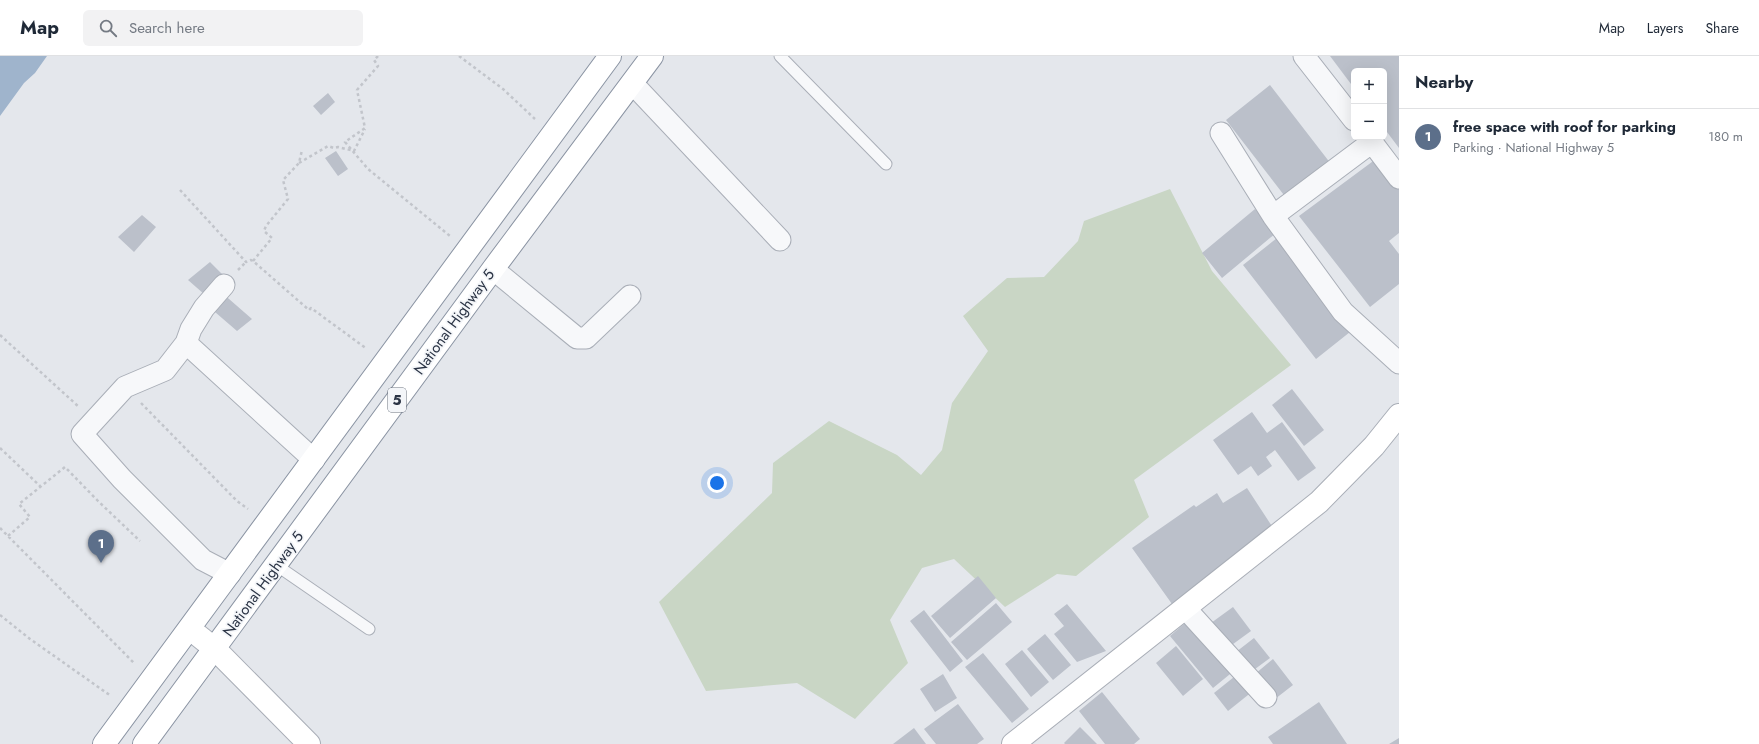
<!DOCTYPE html>
<meta charset="utf-8">
<style>
:root{--surface:#fff;--page:#f2f2f3;--text:#1f2937;--muted:#747a83;--line:#e0e1e3;--accent:#1a73e8}
body{margin:0;font-family:Jost,sans-serif;background:var(--page);color:var(--text)}
.controls{position:absolute;right:12px;top:12px;display:grid;overflow:hidden;border-radius:6px;box-shadow:0 4px 16px #0002}
.controls button{width:36px;height:36px;display:grid;place-items:center;padding:0;border:0;border-bottom:1px solid var(--line);background:var(--surface);color:var(--text);font:20px sans-serif}
.you{position:absolute;left:717px;top:427px;width:14px;height:14px;margin:-10px;border:3px solid #fff;border-radius:50%;background:#1a73e8;box-shadow:0 0 0 6px #1a73e833}
.badge{display:grid;place-items:center;width:26px;height:26px;border-radius:50%;background:var(--accent);color:#fff;font-size:13px;font-weight:700}
.pin{position:absolute;translate:-50% -33px;filter:drop-shadow(0 1px 2px #0008)}
.pin::after{content:'';position:absolute;top:21px;width:14px;height:12px;background:inherit;clip-path:polygon(0 0,100% 0,50% 100%)}
.list{margin:0;padding:0;list-style:none}
h2{display:flex;justify-content:space-between;align-items:center;height:52px;margin:0;padding:0 16px;font-size:17px}
h2 small{font-size:13px;font-weight:400;color:var(--muted)}
.list li{display:grid;grid-template-columns:26px 1fr auto;gap:12px;align-items:center;box-sizing:border-box;height:56px;padding:0 16px;border-top:1px solid var(--line)}
.list b{display:block;font-size:15px;white-space:nowrap}
.list p{margin:0;font-size:13px;white-space:nowrap;color:var(--muted)}
.list em{font-size:13px;font-style:normal;color:var(--muted)}
.icon{flex:none;width:22px;height:22px;fill:none;stroke:currentColor;stroke-width:2;stroke-linecap:round;stroke-linejoin:round}
.map{position:relative;flex:none;width:1399px;height:688px;overflow:hidden}
header{display:flex;align-items:center;gap:24px;box-sizing:border-box;height:56px;padding:0 20px;background:var(--surface);border-bottom:1px solid var(--line)}
header strong{font-size:19px}
nav{display:flex;gap:22px;margin-inline-start:auto;font-size:14px}
.search{width:280px;height:36px;background:var(--page);display:flex;align-items:center;gap:10px;box-sizing:border-box;padding:0 14px;border-radius:6px;color:var(--muted);font-size:15px}
main{display:flex}
aside{flex:1;background:var(--surface)}
.map>svg:first-child{display:block}
.green{fill:#c9d6c5}
.water{fill:#9fb4cc}
.building{fill:#bbc0ca}
.lines{fill:none;stroke-linecap:round;stroke-linejoin:round}
.lane-casing{stroke:#a9aeb7;stroke-width:13}
.street-casing{stroke:#a9aeb7;stroke-width:23}
.secondary-casing{stroke:#a9aeb7;stroke-width:24}
.highway-casing{stroke:#8b94a3;stroke-width:24}
.path{stroke:#c2c5cb;stroke-width:2.5;stroke-dasharray:3 3;stroke-linecap:butt}
.lane{stroke:#f7f8fa;stroke-width:11}
.street{stroke:#f7f8fa;stroke-width:21}
.secondary{stroke:#fff;stroke-width:22}
.highway{stroke:#fff;stroke-width:22}
.labels{text-anchor:middle;stroke-width:3.5;stroke-linejoin:round;paint-order:stroke}
.shield{fill:#f4f6f9;stroke:#676e7b;stroke-width:1}
.shield-label{font-size:14px;font-weight:bold;fill:#2b3445}
.street-label{font-size:15px;fill:#2b3445;stroke:#f4f6f9}
</style>
<header>
<strong>Map</strong>
<div class="search"><svg class="icon" aria-label="search" viewBox="0 0 24 24"><circle cx="10" cy="10" r="6"/><path d="M15 15l6 6"/></svg>Search here</div>
<nav><a>Map</a><a>Layers</a><a>Share</a></nav>
</header>
<main>
<div class="map">
<svg width="1399" height="688" viewBox="0 0 1399 688">
<rect width="100%" height="100%" fill="#e4e7ec"/>
<path class="green" d="M1170,133L1212,215L1291,309L1134,424L1149,461L1076,520L1057,518L1005,551L954,503L922,512L890,564L908,607L855,663L797,627L706,635L659,546L772,437L773,407L829,365L897,399L921,419L942,394L952,347L988,295L963,260L1007,222L1044,221L1078,185L1084,165Z"/>
<path class="water" d="M0,0H47L35,17L24,27L0,60Z"/>
<path class="building" d="M1330,0H1399V92L1384,72V15H1354V32Z
M1270,29L1331,108L1287,143L1226,64Z
M328,37L335,46L321,59L313,50Z
M336,95L348,113L338,120L325,102Z
M1380,100L1399,126V177L1389,185L1399,198V228L1370,251L1299,160Z
M1255,153L1276,177L1222,222L1202,197Z
M142,159L156,171L134,196L118,181Z
M1277,182L1350,276L1316,303L1243,209Z
M210,206L225,221L204,238L188,224Z
M221,236L252,263L237,275L208,250Z
M1292,333L1324,374L1304,390L1272,349Z
M1252,356L1267,377L1282,366L1316,412L1298,425L1275,394L1266,401L1272,410L1258,420L1251,410L1238,419L1213,384Z
M1247,432L1277,478L1172,548L1132,492L1194,449L1196,451L1217,437L1223,447Z
M978,520L996,542L950,582L931,560Z
M996,547L1012,566L967,604L951,586Z
M1067,548L1106,595L1077,606L1054,578L1064,570L1054,558Z
M1233,551L1251,575L1229,591L1211,567Z
M924,554L963,605L950,616L910,565Z
M1191,562L1235,614L1213,632L1170,580Z
M1045,578L1071,609L1053,624L1027,593Z
M1254,582L1270,602L1251,616L1236,596Z
M1176,590L1203,623L1183,640L1156,607Z
M1022,594L1049,626L1031,641L1005,608Z
M983,597L1029,653L1012,667L965,611Z
M1273,603L1293,629L1275,643L1255,618Z
M1239,617L1253,635L1228,655L1214,637Z
M943,618L957,642L935,656L920,633Z
M1102,636L1140,683L1134,688H1105L1079,655Z
M1319,646L1347,688H1273L1268,681Z
M958,648L984,683L977,688H936L924,673Z
M1080,671L1097,688H1065L1064,687Z
M914,672L926,688H893Z
M1399,682V688H1389Z"/>
<g class="lines">
<g class="lane-casing">
<path id="lane" d="M780,0L886,108
M276,509L369,573"/>
</g>
<g class="street-casing">
<path id="street" d="M1304,0L1354,64
M632,27L780,184
M1221,77L1273,160L1343,256L1399,307
M1368,81L1399,122
M1273,160L1372,86
M493,213L577,282H586L630,240
M224,229L204,252L191,273L186,287L165,314L125,331L82,378L122,423L203,504L230,518
M186,287L314,404
M1185,552L1266,641"/>
</g>
<g class="secondary-casing">
<path id="secondary" d="M190,573L215,593L309,688
M1013,688L1319,446L1374,390L1399,359"/>
</g>
<g class="highway-casing">
<path id="highway" d="M104,688L610,0
M144,688L493,213L652,0"/>
</g>
<path class="path" d="M378,0L374,4L378,10L357,34L365,72L345,86L368,113L450,180
M459,0L503,33L535,63
M299,107L328,90L334,92L338,91L354,95L365,73
M180,134L246,206L251,204L253,205L309,254L311,252L367,293
M253,205L272,182L264,175L266,170L288,143L283,124L299,107L302,94
M238,214L246,206
M0,279L79,351
M141,347L237,445L248,453
M0,392L40,430
M0,472L135,608
M8,480L30,461L19,448L65,411L98,445L140,485
M0,559L30,583L111,640"/>
<use href="#lane" class="lane"/>
<use href="#street" class="street"/>
<use href="#secondary" class="secondary"/>
<use href="#highway" class="highway"/>
</g>
<g class="labels">
<rect class="shield" x="388" y="332" width="18" height="24" rx="3"/>
<g class="shield-label">
<text x="397" y="349">5</text>
</g>
<g class="street-label">
<text transform="translate(454 266) rotate(-54)" y="5">National Highway 5</text>
<text transform="translate(263 528) rotate(-54)" y="5">National Highway 5</text>
</g>
</g>
</svg>
<div class="controls">
<button>+</button>
<button>−</button>
</div>
<div class="you"></div>
<div class="pin badge" style="left:101px;top:507px;background:#5c6f8a">1</div>
</div>
<aside>
<h2>Nearby<small></small></h2>
<ul class="list">
<li><span class="badge" style="background:#5c6f8a">1</span><div><b>free space with roof for parking</b><p>Parking · National Highway 5</p></div><em>180 m</em></li>
</ul>
</aside>
</main>
